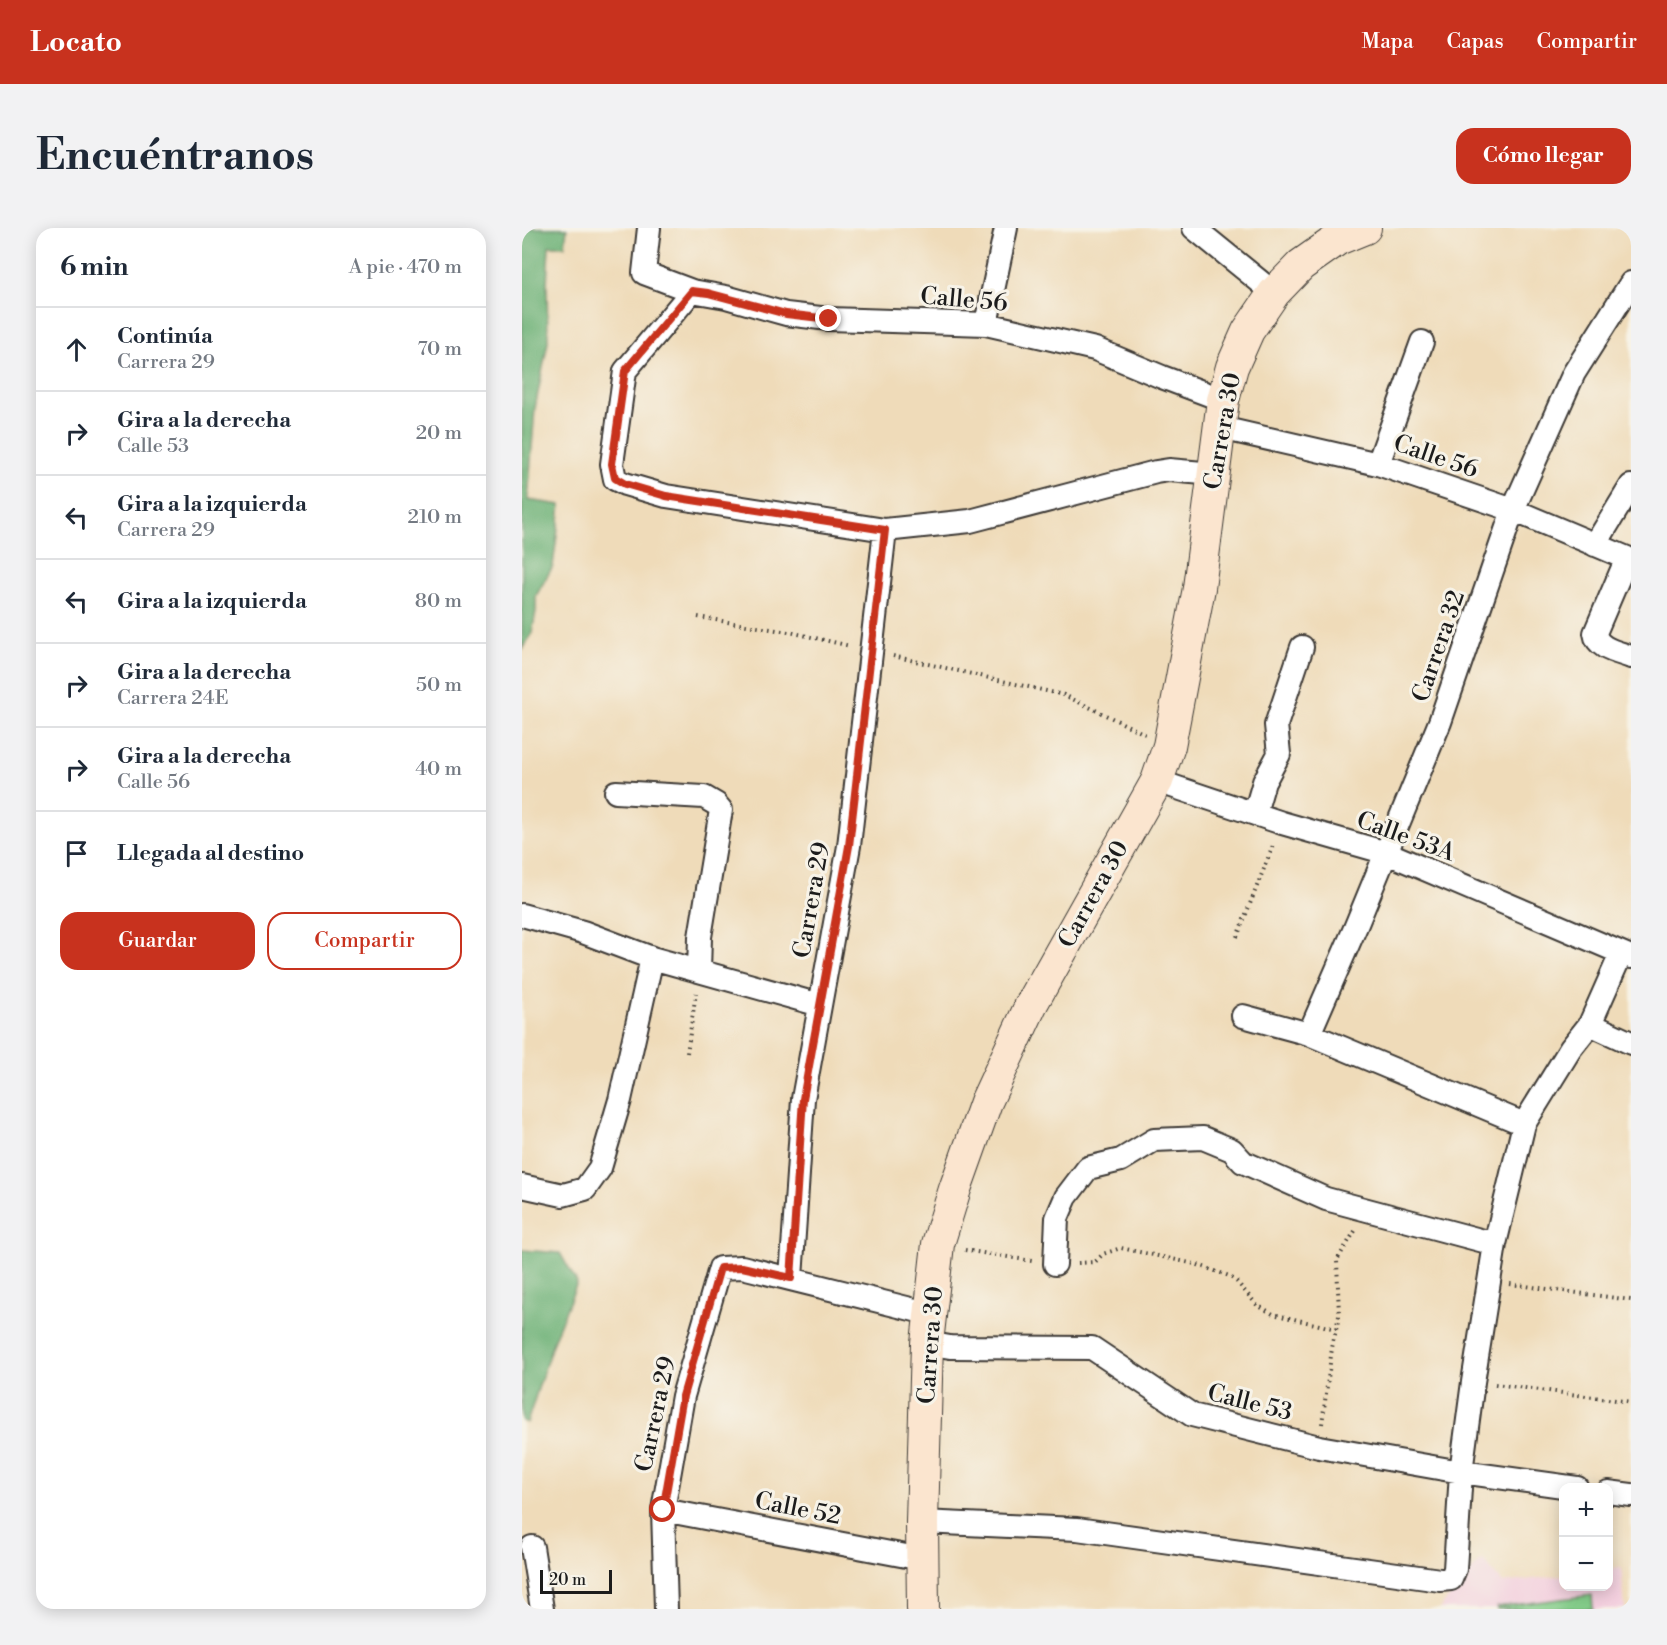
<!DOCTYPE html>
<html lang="es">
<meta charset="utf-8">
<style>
:root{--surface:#fff;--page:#f2f2f3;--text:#1f2937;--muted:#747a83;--line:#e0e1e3;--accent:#c8321e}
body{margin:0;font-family:"Libre Bodoni",serif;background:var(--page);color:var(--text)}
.controls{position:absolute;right:18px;bottom:18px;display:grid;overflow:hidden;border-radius:12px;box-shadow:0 3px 15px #0003}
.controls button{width:54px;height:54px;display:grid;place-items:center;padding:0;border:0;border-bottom:2px solid var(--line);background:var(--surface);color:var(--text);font:30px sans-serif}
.scale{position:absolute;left:18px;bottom:15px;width:72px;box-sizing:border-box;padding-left:6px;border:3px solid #1c1c1c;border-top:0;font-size:16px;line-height:21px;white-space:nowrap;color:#1c1c1c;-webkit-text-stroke:4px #f7f3e8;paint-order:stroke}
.stop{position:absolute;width:18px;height:18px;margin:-14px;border:4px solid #c8321e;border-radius:50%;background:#fff}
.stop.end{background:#c8321e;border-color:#fff;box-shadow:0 2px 6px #0008}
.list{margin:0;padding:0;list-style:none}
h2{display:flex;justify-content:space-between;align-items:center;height:78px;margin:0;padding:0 24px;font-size:26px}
h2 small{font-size:20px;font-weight:400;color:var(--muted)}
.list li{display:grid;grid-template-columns:39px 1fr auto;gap:18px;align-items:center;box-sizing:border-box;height:84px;padding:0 24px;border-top:2px solid var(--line)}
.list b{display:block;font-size:22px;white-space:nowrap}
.list p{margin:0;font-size:20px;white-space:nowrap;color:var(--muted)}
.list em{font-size:20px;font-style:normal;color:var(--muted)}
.actions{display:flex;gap:12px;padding:18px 24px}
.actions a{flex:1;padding:14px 0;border:2px solid var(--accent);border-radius:18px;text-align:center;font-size:21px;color:var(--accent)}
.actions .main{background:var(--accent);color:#fff}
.icon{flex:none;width:33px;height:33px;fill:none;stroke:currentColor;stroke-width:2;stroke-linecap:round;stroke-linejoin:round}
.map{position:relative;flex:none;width:1109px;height:1381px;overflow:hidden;border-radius:18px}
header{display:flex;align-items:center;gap:36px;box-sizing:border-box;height:84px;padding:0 30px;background:var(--accent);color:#fff}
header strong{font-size:28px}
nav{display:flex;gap:33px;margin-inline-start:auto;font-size:21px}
.intro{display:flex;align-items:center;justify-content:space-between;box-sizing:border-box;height:144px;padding:0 36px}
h1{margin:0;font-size:42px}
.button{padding:15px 27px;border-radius:18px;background:var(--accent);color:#fff;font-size:21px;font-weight:700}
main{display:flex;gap:36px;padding:0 36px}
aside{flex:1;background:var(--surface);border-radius:18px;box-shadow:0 3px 15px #0003}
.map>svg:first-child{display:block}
.built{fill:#f3cfde}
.green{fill:#83cc89;stroke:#507452;stroke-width:1.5}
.forest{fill:#6ab075;stroke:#436648;stroke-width:1.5}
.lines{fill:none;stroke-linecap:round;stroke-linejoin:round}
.street-casing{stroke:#3c3934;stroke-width:26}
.secondary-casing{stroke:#3c3934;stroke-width:34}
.path{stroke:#3c3934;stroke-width:4;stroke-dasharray:1.5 4.5;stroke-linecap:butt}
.street{stroke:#fff;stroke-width:22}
.secondary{stroke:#fbe5cf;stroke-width:32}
.route{stroke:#c8321e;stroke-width:8}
.labels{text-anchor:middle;stroke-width:6;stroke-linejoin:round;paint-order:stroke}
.street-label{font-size:24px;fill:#1c1c1c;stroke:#f7f3e8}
</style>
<header>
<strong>Locato</strong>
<nav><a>Mapa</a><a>Capas</a><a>Compartir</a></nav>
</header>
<div class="intro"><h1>Encuéntranos</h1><a class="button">Cómo llegar</a></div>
<main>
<aside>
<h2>6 min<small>A pie · 470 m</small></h2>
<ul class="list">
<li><svg class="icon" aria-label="ahead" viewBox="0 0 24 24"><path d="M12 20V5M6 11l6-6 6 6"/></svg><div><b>Continúa</b><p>Carrera 29</p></div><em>70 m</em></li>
<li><svg class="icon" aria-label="right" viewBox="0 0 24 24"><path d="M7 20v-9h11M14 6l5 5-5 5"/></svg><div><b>Gira a la derecha</b><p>Calle 53</p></div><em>20 m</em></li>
<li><svg class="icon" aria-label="left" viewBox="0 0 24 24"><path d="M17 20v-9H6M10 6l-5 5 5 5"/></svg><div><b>Gira a la izquierda</b><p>Carrera 29</p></div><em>210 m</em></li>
<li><svg class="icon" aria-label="left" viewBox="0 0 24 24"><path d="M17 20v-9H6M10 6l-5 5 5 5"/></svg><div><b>Gira a la izquierda</b></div><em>80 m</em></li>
<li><svg class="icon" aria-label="right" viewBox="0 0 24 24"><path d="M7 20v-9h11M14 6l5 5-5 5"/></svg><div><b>Gira a la derecha</b><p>Carrera 24E</p></div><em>50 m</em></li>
<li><svg class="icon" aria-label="right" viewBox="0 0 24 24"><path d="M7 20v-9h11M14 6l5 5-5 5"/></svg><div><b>Gira a la derecha</b><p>Calle 56</p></div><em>40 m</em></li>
<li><svg class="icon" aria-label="arrive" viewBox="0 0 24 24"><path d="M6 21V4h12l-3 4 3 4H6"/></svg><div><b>Llegada al destino</b></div></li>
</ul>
<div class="actions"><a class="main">Guardar</a><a>Compartir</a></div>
</aside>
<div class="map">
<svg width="1109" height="1381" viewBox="0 0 1109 1381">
<rect width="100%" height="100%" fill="#f7f3e8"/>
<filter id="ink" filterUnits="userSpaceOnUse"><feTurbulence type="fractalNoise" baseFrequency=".0167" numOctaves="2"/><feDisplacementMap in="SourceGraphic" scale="12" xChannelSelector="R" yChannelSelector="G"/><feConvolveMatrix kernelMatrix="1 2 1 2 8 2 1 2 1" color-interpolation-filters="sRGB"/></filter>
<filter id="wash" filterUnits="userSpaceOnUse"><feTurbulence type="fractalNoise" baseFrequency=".008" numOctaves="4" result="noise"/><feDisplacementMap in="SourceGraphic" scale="24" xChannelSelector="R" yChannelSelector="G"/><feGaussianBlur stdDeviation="1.35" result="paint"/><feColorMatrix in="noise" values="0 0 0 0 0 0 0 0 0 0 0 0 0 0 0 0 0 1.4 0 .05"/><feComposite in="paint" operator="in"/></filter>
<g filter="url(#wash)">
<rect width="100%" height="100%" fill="#efdbb9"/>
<path class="built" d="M960,1331L981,1355L1041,1347L1042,1358H1086L1087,1341L1099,1339L1103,1381H917Z"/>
<path class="green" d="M1070,1367L1071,1381H975V1379Z"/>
<path class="forest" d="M0,0H45L43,18H27L25,57L26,114L13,180L6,272L39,277L31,338L14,368V383L10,406L0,421Z
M0,1022L38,1025L55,1055L32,1111L5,1195L0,1193Z"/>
</g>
<g filter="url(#ink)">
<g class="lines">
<g class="street-casing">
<path id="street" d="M127,0L122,45L170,63L103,143L90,236L93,251L103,256L144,268L363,302L448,293L634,244L647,242L692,246
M672,0L752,65
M170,63L204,69L264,86L307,91L464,96L573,121L640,149L701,172
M464,96L484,0
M699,200L856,236L991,282L1105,330L1073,405C1075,421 1096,424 1109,429
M856,236L900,114
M1073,317L1109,258
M635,553L760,595L865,625L1109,729
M94,564L182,569L194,576L199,582L178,709L177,743
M733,585L742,554L757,526L754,497L780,419
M0,687L61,704L130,730L298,777
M721,788L787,806L1002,896
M1068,796L1109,815
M787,806L834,698L918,494L991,282L1052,145L1109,55
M0,958L41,967L63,961L78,940L98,872L130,730
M533,1036L535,990L544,969L566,940L599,932L632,912L681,910L710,922L721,934L804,971L973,1016
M269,1050L281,871L327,618L363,302
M405,1115L428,1119L570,1120L670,1187L797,1219L939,1244L1055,1260
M1086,1264L1109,1267
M141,1282L400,1331
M400,1294L555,1301L918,1352L929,1351L933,1341L939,1244L951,1154L973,1016L1002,896L1049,820L1068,796L1099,726
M10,1319L20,1381
M144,1381L141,1282L161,1168L198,1040L220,1039L409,1086"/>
</g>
<g class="secondary-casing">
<path id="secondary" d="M401,1381L400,1294L405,1115L416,1016L433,961L464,874L509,777L635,553L647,518L677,360L701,172L710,139L726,103L752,65L779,37L816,11L843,0"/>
</g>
<path class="path" d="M176,389L272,405L328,418
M371,428L542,467L623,506
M715,709L752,615
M165,825L174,765
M443,1022L510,1033
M556,1035L573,1034L581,1026L599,1020L673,1036L707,1048L715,1054L735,1077L751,1086L814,1101
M988,1056L1109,1072
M973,1156L1109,1174
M800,1196L810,1120L817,1088L815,1032L833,1003"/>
<use href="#street" class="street"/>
<use href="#secondary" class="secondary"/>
</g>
</g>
<g class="lines" filter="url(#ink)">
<path class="route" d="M141,1282L161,1168L198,1040L220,1039L269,1050L281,871L327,618L363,302L144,268L103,256L93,250L90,236L103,143L170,63L186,65L264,86L307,91"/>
</g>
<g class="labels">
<g class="street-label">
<text transform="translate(442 71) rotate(5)" y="8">Calle 56</text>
<text transform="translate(700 203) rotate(-80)" y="8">Carrera 30</text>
<text transform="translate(914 228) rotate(19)" y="8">Calle 56</text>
<text transform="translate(916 418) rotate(-71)" y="8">Carrera 32</text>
<text transform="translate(884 608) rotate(20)" y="8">Calle 53A</text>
<text transform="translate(571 666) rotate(-61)" y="8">Carrera 30</text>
<text transform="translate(289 672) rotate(-80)" y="8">Carrera 29</text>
<text transform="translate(408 1117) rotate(-86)" y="8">Carrera 30</text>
<text transform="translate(728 1174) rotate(14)" y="8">Calle 53</text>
<text transform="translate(133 1186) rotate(-78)" y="8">Carrera 29</text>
<text transform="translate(276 1280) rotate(11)" y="8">Calle 52</text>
</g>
</g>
</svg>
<div class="controls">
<button>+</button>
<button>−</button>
</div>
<div class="scale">20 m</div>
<div class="stop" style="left:141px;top:1282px"></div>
<div class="stop end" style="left:307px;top:91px"></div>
</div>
</main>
